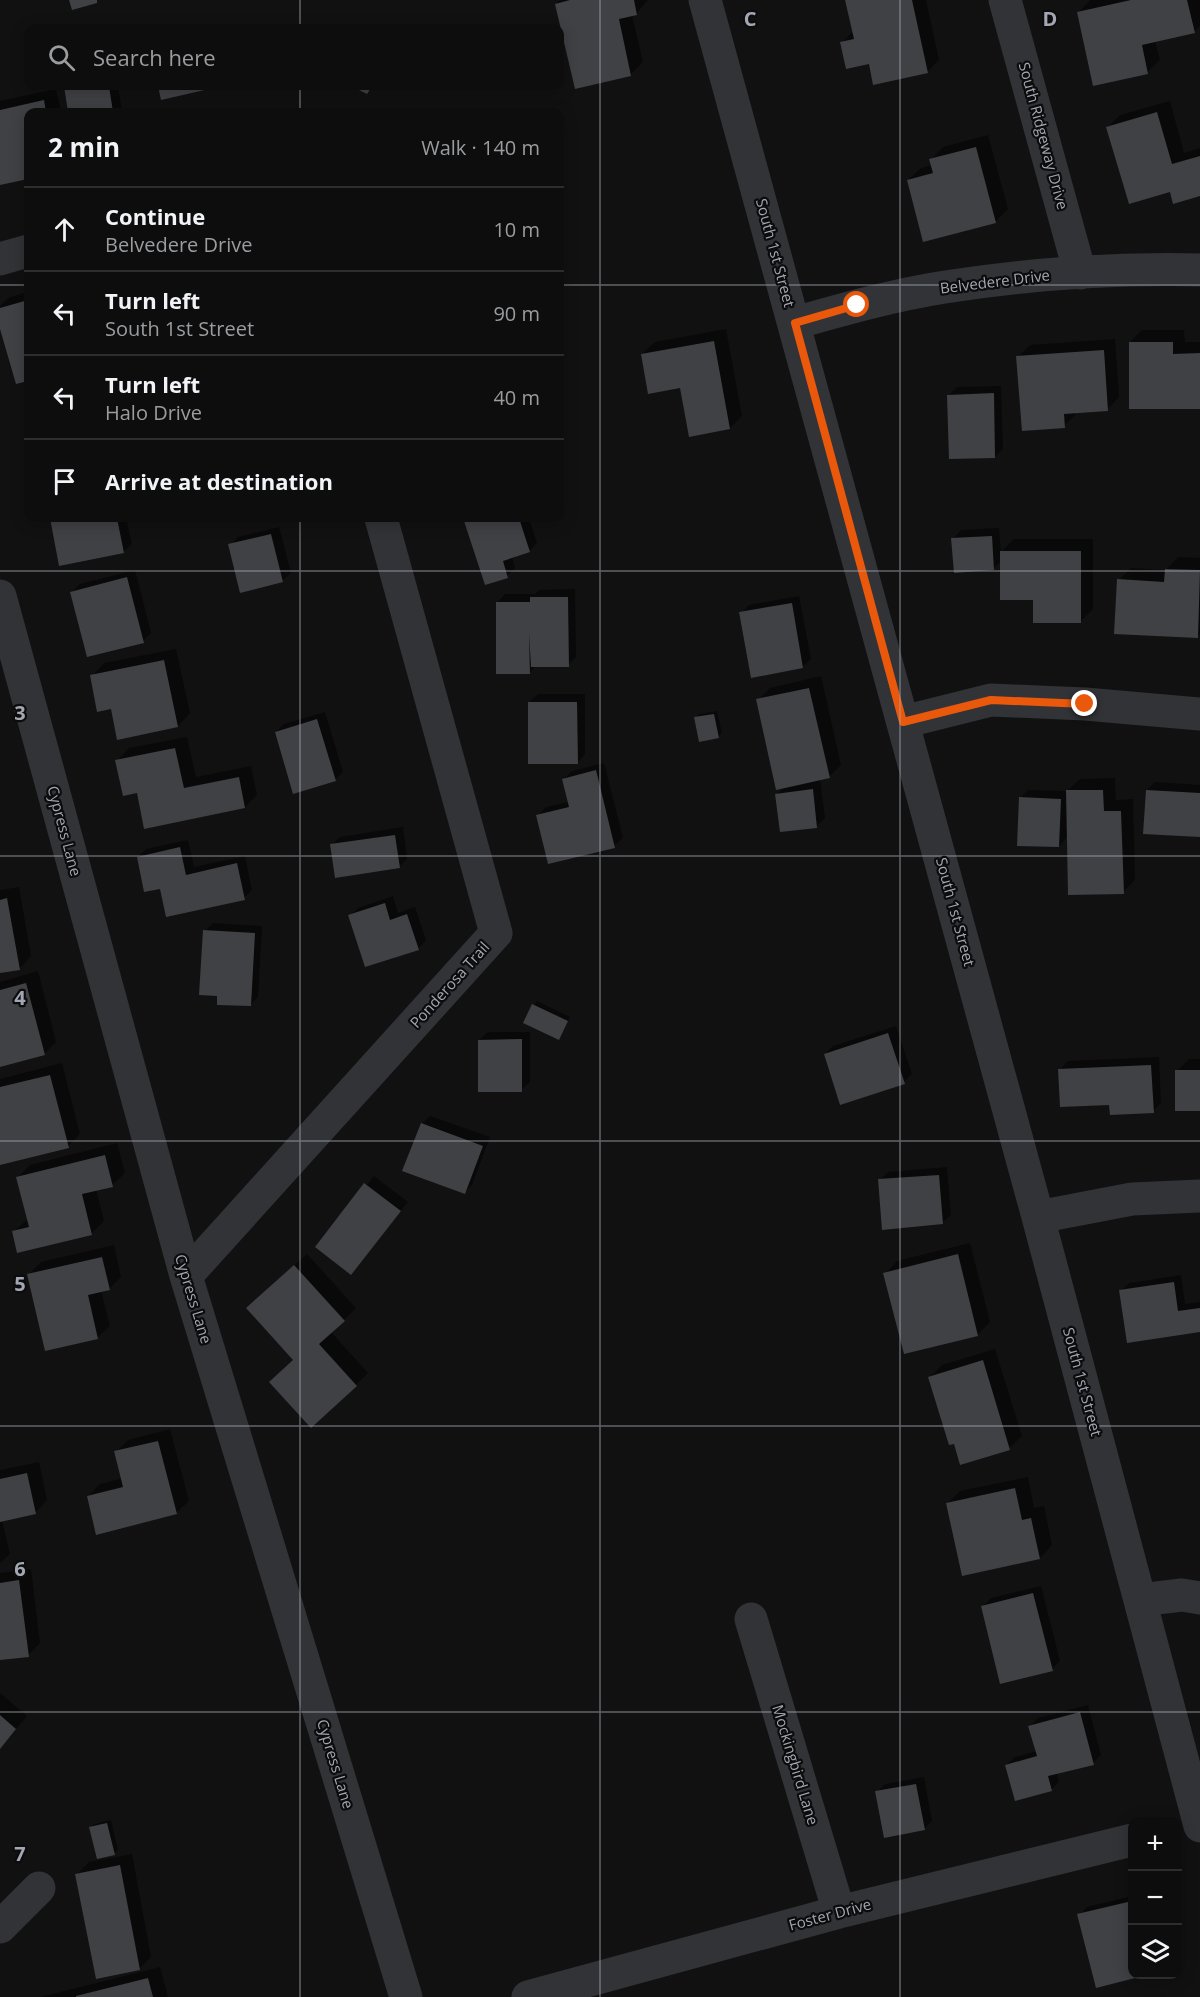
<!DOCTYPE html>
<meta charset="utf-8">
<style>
:root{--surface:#0d0d0e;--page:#161617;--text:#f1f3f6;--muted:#9a9c9e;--line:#2d2d2e}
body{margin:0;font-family:"Open Sans",sans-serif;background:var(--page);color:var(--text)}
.controls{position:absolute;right:18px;bottom:18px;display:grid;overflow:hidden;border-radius:12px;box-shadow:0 3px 15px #0003}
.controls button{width:54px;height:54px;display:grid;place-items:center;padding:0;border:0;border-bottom:2px solid var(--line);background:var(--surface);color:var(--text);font:30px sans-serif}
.stop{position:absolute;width:18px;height:18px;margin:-14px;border:4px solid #ea580c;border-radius:50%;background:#fff}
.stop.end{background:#ea580c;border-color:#fff;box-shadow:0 2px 6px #0008}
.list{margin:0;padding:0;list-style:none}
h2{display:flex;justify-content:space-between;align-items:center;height:78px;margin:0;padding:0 24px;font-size:26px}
h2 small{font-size:20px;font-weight:400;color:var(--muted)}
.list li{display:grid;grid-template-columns:39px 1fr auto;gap:18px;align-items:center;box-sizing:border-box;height:84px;padding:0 24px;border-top:2px solid var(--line)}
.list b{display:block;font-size:22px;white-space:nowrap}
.list p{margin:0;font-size:20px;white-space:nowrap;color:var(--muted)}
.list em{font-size:20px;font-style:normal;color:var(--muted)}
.icon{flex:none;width:33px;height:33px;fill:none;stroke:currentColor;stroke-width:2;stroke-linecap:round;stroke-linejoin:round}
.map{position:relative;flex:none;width:1200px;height:1997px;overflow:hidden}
.search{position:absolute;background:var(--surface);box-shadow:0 3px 15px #0003;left:24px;top:24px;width:540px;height:66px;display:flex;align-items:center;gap:15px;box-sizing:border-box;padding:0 21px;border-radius:12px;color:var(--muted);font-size:22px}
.panel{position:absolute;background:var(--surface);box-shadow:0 3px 15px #0003;left:24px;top:108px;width:540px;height:414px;border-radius:12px}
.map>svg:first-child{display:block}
.shadow{fill:#0007}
.building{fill:#404145}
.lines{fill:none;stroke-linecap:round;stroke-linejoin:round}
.minor{stroke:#323337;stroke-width:33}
.route{stroke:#ea580c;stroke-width:8}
.grid{fill:none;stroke:#a2a7b3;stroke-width:1.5;stroke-opacity:0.55}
.labels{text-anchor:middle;stroke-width:4.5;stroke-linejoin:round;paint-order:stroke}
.street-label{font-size:15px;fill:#a2a7b3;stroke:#0c0c0d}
.grid-label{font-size:20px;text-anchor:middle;font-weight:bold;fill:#a2a7b3;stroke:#0c0c0d;stroke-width:4.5;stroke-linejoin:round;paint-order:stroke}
</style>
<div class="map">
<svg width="1200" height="1997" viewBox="0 0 1200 1997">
<rect width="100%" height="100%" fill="#111112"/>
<path class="shadow" d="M560,0H648L636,14L632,15L643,62L631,74L576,87L556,4Z
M847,0H926L939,60L927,72L870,62L842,43L853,31Z
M1090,0H1200V26L1194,32L1155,40L1160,60L1147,72L1078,13Z
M65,86H118L122,112H70Z
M159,86H219L162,98Z
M441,86H453L442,89Z
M56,89L61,112H28V177L0,183V101Z
M1170,101L1184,153L1200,148V194L1171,191L1108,127L1120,115Z
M988,135L1008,209L996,221L908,180L921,168L932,165L931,160L943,147Z
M28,292V379L17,382L0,324V306L8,298Z
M726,329L742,416L730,428L642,354L655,342Z
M1142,330H1184L1185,342H1200V407L1130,342Z
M1115,339L1119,397L1107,410L1076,412V414L1064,426L1018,357L1030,345Z
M1001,386L1003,449L995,457L949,395L957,387Z
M51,518H126L132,544L123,552L60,564Z
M466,518H529L537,543L529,551L512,557L515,568L507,576L464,519Z
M279,527L291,573L282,581L230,545L238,537Z
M999,528L1001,552L1014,539H1093V609L1080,622L1035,598L1001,561L993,569L953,539L961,530Z
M1178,557L1200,558V634L1197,637L1119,580L1131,568L1166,570Z
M135,570L151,633L143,641L72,592L80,584Z
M575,589L576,657L568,665H537L529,673L497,603L505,594H535L539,590Z
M799,596L811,659L802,667L741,613L749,605Z
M176,649L190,713L178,726L112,707L92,676L104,663Z
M821,676L841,765L829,777L820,779L825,818L817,826L777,794L784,787L758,700L770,688Z
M538,694H585V754L577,763L529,702Z
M717,711L722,733L718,737L695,718L699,714Z
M325,712L343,772L335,780L276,732L284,724Z
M187,737L196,777L251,766L257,795L245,807L138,792L117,761L129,748Z
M604,763L623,838L614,846L538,816L546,807L569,802L564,779L572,771Z
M1115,778L1116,800L1133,799L1135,880L1123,892L1068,836L1059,846L1020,798L1028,790L1067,791L1080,779Z
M1155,782L1200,785V835L1147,790Z
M403,827L407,859L399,867L332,845L340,837Z
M188,840L194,867L245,856L252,890L244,898L161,887L138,857L146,849Z
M19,887L31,956L19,969L0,972V890Z
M393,896L398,913L415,907L426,940L418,949L350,916L358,908Z
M213,923L262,926L258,997L250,1005L219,994L205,931Z
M38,971L56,1042L44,1054L0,1065V982Z
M537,1001L570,1017L558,1038L525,1022Z
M896,1026L912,1074L904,1082L825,1054L833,1046Z
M488,1032H530V1082L521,1090L479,1040Z
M1159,1057L1161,1103L1153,1111L1111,1103L1060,1070L1068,1061Z
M1189,1059H1200V1109L1177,1071Z
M62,1063L80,1134L68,1146L0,1163V1079Z
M430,1116L490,1137L472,1185L464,1193L422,1124Z
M117,1143L125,1173L112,1185L96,1189L104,1221L91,1234L13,1232L28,1219L18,1177L30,1165Z
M947,1167L951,1215L942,1223L880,1180L888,1172Z
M374,1176L408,1202L351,1273L317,1247Z
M970,1243L990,1322L977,1335L885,1274L897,1261Z
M114,1245L121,1277L109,1289L101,1291L110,1326L97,1338L29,1274L41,1262Z
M307,1254L356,1308L331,1332L368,1373L356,1385L260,1296Z
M1181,1275L1185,1304L1200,1302V1331L1121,1291L1129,1283Z
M995,1349L1022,1436L1009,1448L930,1377L942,1365Z
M170,1429L189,1501L176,1513L88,1496L100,1484L123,1478L116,1452L128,1440Z
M39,1462L47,1500L35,1513L2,1520L10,1554L0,1563V1470Z
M1028,1477L1034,1508L1044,1506L1052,1545L1040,1558L948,1503L960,1491Z
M31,1569L40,1643L28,1655L0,1659V1573Z
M1041,1586L1060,1661L1052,1669L983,1606L991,1598Z
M0,1693L27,1716L0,1748Z
M1088,1705L1101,1755L1093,1763L1057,1773L1059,1782L1051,1790L1006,1765L1015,1757L1037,1751L1030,1726L1038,1718Z
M924,1777L932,1821L924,1829L877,1792L885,1784Z
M111,1820L118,1850L114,1853L90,1828L94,1824Z
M132,1854L151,1957L139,1969L77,1874L89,1862Z
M1132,1896V1974H1144L1097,1986L1079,1915L1087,1907Z
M160,1967L168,1997H40Z"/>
<path class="building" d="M69,0H97V3L72,10Z
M570,0H634L637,15L619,19L631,76L575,89L555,4Z
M845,0H912L928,73L873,85L869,64L846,69L840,42L854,39Z
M1131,0H1187L1195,33L1142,45L1148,74L1093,86L1077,12Z
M64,86H109L113,112H68Z
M158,86H222L161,100Z
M351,86H372L367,94Z
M44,100L46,112H28V142L25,143L28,161V179L0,185V110Z
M1157,112L1172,164L1200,156V196L1173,204L1170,192L1129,204L1106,127Z
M976,147L996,223L923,242L907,180L933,173L929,159Z
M28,300V381L16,384L0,329V308Z
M714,341L730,429L689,437L680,388L648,394L641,354Z
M1129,342H1173V354L1200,353V409H1129Z
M1104,350L1108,411L1064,414L1065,428L1022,431L1016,356Z
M994,393L995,458L949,459L947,395Z
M50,518H117L124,553L59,566Z
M463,518H519L530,552L503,561L508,578L485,585Z
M271,534L283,582L240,593L228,544Z
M992,536L994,570L954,573L951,538Z
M1000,551H1081V623H1033V600H1000Z
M1165,569L1200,570L1198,638L1114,634L1117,579L1164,582Z
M127,577L144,643L87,657L70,592Z
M530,597H568L569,667H531L529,633L530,674H496V602H530Z
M792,603L803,668L751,678L739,612Z
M164,660L178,727L117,740L111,709L97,712L90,675Z
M809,688L830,778L776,790L756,699Z
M528,702H577L578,764H528Z
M714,714L719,738L699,742L694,717Z
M317,719L336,781L293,794L275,732Z
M175,748L184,788L239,777L245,808L144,829L137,793L123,796L115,760Z
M596,770L615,848L548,864L536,815L569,807L562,779Z
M813,789L817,828L780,832L775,794Z
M1066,790H1103L1104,811H1121L1124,894L1068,895Z
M1146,790L1200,793V837L1143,834Z
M1019,797L1061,799L1059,847L1017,846Z
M395,835L400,868L335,878L330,844Z
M180,847L186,875L237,863L245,900L166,917L160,889L144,892L137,857Z
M7,898L20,970L0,973V900Z
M385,903L390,920L407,914L419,950L365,967L348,915Z
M203,930L255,933L251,1006L217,1005V996L199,995Z
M26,983L45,1055L0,1067V990Z
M532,1004L568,1021L559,1040L523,1023Z
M888,1033L905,1084L840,1105L824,1054Z
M522,1039V1092H478V1040Z
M1151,1065L1154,1113L1110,1115L1109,1105L1060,1107L1058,1069Z
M1175,1070H1200V1111H1175Z
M50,1075L69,1148L0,1165V1087Z
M421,1123L483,1146L465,1194L402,1171Z
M105,1155L113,1187L82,1194L92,1235L17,1253L12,1231L29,1227L16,1177Z
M939,1175L943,1224L882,1230L878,1179Z
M364,1183L401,1211L351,1275L315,1247Z
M958,1254L978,1336L904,1354L883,1273Z
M102,1257L110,1290L88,1295L98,1339L45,1351L27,1274Z
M294,1265L345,1321L319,1344L357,1386L311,1428L269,1382L293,1360L246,1308Z
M1174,1282L1178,1311L1200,1308V1332L1127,1343L1119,1290Z
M983,1360L1010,1450L960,1465L954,1444L949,1445L928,1377Z
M158,1441L177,1514L96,1535L87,1496L123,1487L114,1451Z
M27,1473L36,1514L0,1522V1479Z
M1015,1488L1022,1520L1031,1518L1040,1559L962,1576L946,1503Z
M19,1580L29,1657L0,1660V1583Z
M1033,1593L1053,1671L1000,1684L981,1606Z
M1080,1712L1094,1765L1048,1776L1052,1791L1015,1801L1005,1765L1037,1756L1028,1726Z
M0,1715L16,1729L0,1749Z
M916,1784L925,1830L884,1838L875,1791Z
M107,1823L115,1855L97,1859L89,1827Z
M120,1865L140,1970L96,1979L75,1874Z
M1132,1901V1974L1147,1975L1096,1988L1077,1914Z
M148,1978L153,1997H76V1996Z"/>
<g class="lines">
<path class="minor" d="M705,0L1038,1217L1200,1826
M1005,0L1080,273
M0,259L28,251
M795,323C844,309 894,295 945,287C1029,274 1115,268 1200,270
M0,596L186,1276L406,1997
M903,722L991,700L1085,704L1200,714
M1038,1217L1132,1199L1200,1196
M186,1276L496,933L381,518
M1140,1600L1182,1595L1200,1598
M751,1619L839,1912
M0,1927L39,1888
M528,1997L839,1912L1132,1840"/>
</g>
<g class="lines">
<path class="route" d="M857,305L795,323L903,722L991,700L1085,704"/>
</g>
<path class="grid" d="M300,0V28M600,0V1997M900,0V1997M300,86V112M0,285H28M560,285H1200M300,518V1997M0,571H1200M0,856H1200M0,1141H1200M0,1426H1200M0,1712H1200"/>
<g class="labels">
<g class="street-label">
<text transform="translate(1043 136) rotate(75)" y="5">South Ridgeway Drive</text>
<text transform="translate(775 253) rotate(75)" y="5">South 1st Street</text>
<text transform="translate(995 282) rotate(-7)" y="5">Belvedere Drive</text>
<text transform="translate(64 831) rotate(75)" y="5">Cypress Lane</text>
<text transform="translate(955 912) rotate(75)" y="5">South 1st Street</text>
<text transform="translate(450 985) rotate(-48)" y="5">Ponderosa Trail</text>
<text transform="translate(193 1299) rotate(73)" y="5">Cypress Lane</text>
<text transform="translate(1082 1382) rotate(75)" y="5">South 1st Street</text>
<text transform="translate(335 1764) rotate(73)" y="5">Cypress Lane</text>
<text transform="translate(795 1765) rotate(73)" y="5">Mockingbird Lane</text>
<text transform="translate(830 1915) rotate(-15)" y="5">Foster Drive</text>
</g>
</g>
<g class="grid-label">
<text x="750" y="26">C</text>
<text x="1050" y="26">D</text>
<text x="20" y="720">3</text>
<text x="20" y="1005">4</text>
<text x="20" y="1291">5</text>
<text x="20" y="1576">6</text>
<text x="20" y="1861">7</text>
</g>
</svg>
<div class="controls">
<button>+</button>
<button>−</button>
<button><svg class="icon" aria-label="layers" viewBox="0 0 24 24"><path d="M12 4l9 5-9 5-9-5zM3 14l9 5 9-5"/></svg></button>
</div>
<div class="stop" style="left:857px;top:305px"></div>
<div class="stop end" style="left:1085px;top:704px"></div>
<div class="search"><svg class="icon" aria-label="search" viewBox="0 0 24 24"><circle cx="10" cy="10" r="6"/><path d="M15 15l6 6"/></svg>Search here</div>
<section class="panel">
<h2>2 min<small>Walk · 140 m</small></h2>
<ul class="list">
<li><svg class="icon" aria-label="ahead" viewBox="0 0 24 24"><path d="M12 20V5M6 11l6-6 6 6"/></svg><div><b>Continue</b><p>Belvedere Drive</p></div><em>10 m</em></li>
<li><svg class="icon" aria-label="left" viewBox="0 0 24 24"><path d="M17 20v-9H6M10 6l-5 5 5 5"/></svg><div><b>Turn left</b><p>South 1st Street</p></div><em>90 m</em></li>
<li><svg class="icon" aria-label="left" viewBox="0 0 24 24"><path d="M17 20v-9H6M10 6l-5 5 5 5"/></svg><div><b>Turn left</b><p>Halo Drive</p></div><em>40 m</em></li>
<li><svg class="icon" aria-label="arrive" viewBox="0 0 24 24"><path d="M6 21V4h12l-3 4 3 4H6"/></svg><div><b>Arrive at destination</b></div></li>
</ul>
</section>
</div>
